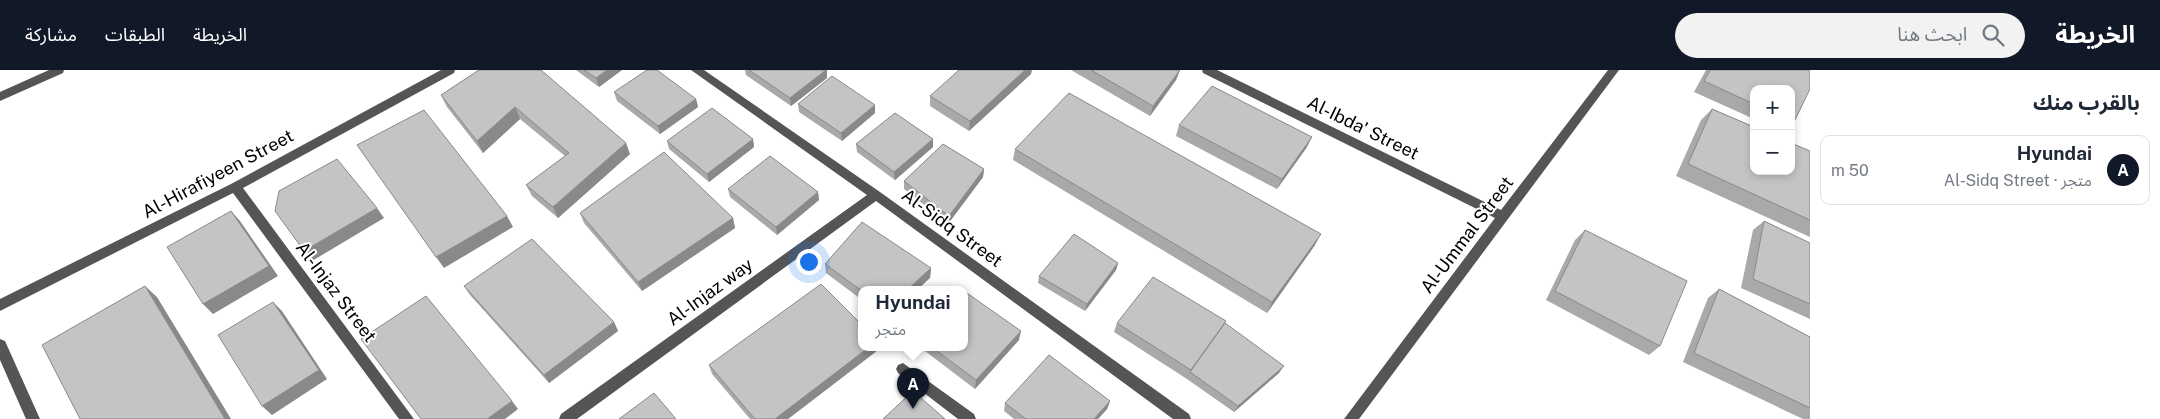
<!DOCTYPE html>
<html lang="ar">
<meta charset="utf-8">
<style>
:root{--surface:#fff;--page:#f2f2f3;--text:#1f2937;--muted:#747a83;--line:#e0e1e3;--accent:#111827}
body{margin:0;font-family:"Public Sans","Noto Sans Arabic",sans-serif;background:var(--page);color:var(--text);direction:rtl}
.controls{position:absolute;right:15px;top:15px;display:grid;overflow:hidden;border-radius:10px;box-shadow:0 2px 8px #0003}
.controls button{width:45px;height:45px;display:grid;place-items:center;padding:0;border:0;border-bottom:1px solid var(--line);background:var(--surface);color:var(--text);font:25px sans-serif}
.you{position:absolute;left:808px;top:191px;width:18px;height:18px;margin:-12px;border:4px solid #fff;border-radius:50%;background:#1a73e8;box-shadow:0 0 0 8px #1a73e833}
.badge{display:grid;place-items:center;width:32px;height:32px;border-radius:50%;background:var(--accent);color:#fff;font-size:16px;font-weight:700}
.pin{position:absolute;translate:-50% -41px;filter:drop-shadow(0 1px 2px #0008)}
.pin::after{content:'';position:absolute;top:26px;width:18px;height:15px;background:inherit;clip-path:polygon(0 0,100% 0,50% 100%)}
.popup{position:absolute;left:858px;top:216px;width:110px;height:65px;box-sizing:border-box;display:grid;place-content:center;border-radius:10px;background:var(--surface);filter:drop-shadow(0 1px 4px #0005);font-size:16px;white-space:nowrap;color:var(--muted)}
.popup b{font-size:19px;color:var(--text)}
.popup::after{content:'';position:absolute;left:50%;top:100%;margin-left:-10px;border:10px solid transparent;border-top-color:var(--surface)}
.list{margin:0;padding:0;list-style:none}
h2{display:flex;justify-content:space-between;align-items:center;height:65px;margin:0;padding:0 20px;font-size:21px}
h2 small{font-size:16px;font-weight:400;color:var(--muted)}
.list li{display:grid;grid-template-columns:32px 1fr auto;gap:15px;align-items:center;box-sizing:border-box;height:70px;margin:0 10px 10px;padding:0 10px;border:1px solid var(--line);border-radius:10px}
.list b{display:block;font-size:19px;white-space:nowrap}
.list p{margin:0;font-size:16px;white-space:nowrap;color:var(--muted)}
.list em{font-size:16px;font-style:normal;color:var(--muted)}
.icon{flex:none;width:28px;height:28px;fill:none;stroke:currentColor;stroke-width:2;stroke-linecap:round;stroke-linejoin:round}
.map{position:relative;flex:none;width:1810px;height:349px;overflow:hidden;direction:ltr}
header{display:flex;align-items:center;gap:30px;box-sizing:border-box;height:70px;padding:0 25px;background:var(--accent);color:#fff}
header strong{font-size:24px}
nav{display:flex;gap:28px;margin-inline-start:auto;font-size:18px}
.search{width:350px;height:45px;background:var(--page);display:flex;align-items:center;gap:12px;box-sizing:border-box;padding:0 18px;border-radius:28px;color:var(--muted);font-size:19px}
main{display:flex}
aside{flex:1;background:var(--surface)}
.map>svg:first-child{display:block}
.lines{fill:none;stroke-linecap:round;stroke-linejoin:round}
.minor{fill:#555;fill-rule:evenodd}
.wall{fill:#a9a9a9}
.shaded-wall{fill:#898989}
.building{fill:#c4c4c4;stroke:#898989}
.labels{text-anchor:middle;stroke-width:4;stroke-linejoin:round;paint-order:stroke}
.street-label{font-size:18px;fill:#000;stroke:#fff}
</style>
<header>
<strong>الخريطة</strong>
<div class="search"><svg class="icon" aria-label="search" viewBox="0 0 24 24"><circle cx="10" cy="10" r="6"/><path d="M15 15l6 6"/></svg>ابحث هنا</div>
<nav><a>الخريطة</a><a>الطبقات</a><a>مشاركة</a></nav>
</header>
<main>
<aside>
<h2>بالقرب منك<small></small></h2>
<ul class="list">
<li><span class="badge">A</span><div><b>Hyundai</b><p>متجر · Al-Sidq Street</p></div><em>50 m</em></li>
</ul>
</aside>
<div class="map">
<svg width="1810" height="349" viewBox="0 0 1810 349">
<rect width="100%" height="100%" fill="#fff"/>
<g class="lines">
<path class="minor" d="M49,0H64L63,3L0,31V22Z
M441,0H455L454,3L243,118L414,349H399L233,123L0,241V229L231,114Z
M691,0H704L880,122L1189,344L1191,349H1173L876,131L577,349H559L561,344L867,125Z
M1202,0H1217L1501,140L1608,0H1619L1359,349H1344L1495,148L1203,3Z
M0,269L5,271L40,349H26L0,290Z
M903,293L974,344L976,349H958L898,303L896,299L898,295Z"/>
</g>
<path class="wall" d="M479,0L630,84L558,148L532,126L526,115L565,86L520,49L483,83L447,37L441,25Z
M576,0H622L599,17Z
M745,0H827V8L791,36L746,5Z
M1071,0H1180L1176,10L1150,46Z
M1706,0H1810L1794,52L1791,55V19H1754V49L1694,22Z
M1031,4L969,61L930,36V26Z
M614,22L696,29L698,37L660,64L617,31Z
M798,34L875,35V43L842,71L799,42Z
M1712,39L1810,81V167L1676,106L1701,50Z
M1179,55L1307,77L1277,119L1176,66Z
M753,69L754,77L709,112L669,79L667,71Z
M933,69V77L895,110L857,82L856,74Z
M1015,79L1315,175L1267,243L1013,90Z
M984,99L983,107L948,154L904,119V111Z
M728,119L818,122L819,130L777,165L730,127Z
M580,143L733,148L735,158L642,221L584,153Z
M1764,151L1810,173V249L1741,218L1753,160Z
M1585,160L1660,276L1649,285L1546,230L1575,170Z
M1118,193L1116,200L1085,241L1038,213L1039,206Z
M825,194L931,198L930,208L862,220V230L826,203Z
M464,216L614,252L618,261L549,313L470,225Z
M1719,219L1810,267V349H1803L1683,292L1708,228Z
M1117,253H1225L1279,303L1234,342L1187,309L1114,262Z
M1019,270L975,319L921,278H964Z
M878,280L788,349H750L712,304L709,295Z
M1110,331L1107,339L1098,349H1014L1004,341L1005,333Z"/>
<path class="shaded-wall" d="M607,0H622L599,17L596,8Z
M826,0H827V8L791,36L790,28Z
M1025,0H1032L1031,4L969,61L970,51Z
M1180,0L1176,10L1150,46L1153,36Z
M696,29L698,37L660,64L658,56Z
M875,35V43L842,71L841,63Z
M515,37L520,49L483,83L477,71Z
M1312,67L1307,77L1277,119L1282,109Z
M753,69L754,77L709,112L707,104Z
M933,69V77L895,110L894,102Z
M626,73L630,84L558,148L553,137Z
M984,99L983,107L948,154L949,146Z
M818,122L819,130L777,165L776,157Z
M377,138L384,148L312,191L304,181Z
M231,141L240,151L278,206L213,244L203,234Z
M507,146L513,157L444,198L436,187Z
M733,148L735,158L642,221L638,212Z
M1321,164L1315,175L1267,243L1272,232Z
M1118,193L1116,200L1085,241L1087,234Z
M931,198L930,208L917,220H907Z
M145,216L157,227L231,349H225Z
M273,232L282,241L327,309L272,345L262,336Z
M614,252L618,261L549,313L544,305Z
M1021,261L1019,270L975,319L976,310Z
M868,278H878V280L788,349H775Z
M1284,296L1279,303L1234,342L1238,336Z
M512,331L518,339L505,349H487Z
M1110,331L1107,339L1098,349H1094Z"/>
<path class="building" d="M479,0H541L626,73L553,137L526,115L569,83L515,37L477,71L441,25Z
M584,0H607L596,8Z
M647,0H657L696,29L658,56L614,22Z
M749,0H826L790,28Z
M959,0H1025L970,51L930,26Z
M1091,0H1180L1153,36Z
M1710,0H1810V19L1794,52L1791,51V19H1754V34L1704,11Z
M832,6L875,35L841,63L798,34Z
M1212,16L1312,67L1282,109L1179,55Z
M1069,23L1321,164L1272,232L1015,79Z
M712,38L753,69L707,104L667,71Z
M1712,39L1754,57V101H1791V73L1810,81V150L1688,94Z
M424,40L507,146L436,187L357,75Z
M895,43L933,69L894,102L856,74Z
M943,74L984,99L949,146L904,111Z
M664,82L733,148L638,212L580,143Z
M770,86L818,122L776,157L728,119Z
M337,89L377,138L304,181L275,141L279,121Z
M231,141L269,196L203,234L167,177Z
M1764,151L1810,173V234L1753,209Z
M862,152L931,198L907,220H862V221L825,194Z
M1585,160L1687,211L1660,276L1555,221Z
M1074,164L1118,193L1087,234L1039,206Z
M532,169L614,252L544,305L464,216Z
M1153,207L1226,251L1191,300L1117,253Z
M821,214L862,255V278H868L775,349H755L709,295Z
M145,216L225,349H80L42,275Z
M1719,219L1810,267V338L1694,283Z
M964,221L1021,261L976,310L933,278H964Z
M426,226L512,331L487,349H421L361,269Z
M273,232L319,300L262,336L218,265Z
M1225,253L1284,296L1238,336L1190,302Z
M1049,285L1110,331L1094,349H1026L1005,333Z
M913,321L945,349H883Z
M654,323L676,349H619Z"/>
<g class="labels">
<g class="street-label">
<text transform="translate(1363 58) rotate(26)" y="6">Al-Ibda' Street</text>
<text transform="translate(218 104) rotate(-28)" y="6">Al-Hirafiyeen Street</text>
<text transform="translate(952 158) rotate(36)" y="6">Al-Sidq Street</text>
<text transform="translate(1467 165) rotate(-53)" y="6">Al-Ummal Street</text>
<text transform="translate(336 222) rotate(53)" y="6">Al-Injaz Street</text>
<text transform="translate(710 222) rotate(-36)" y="6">Al-Injaz way</text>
</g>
</g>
</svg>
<div class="controls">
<button>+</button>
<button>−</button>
</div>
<div class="you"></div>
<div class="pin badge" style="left:913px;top:339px">A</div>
<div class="popup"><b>Hyundai</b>متجر</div>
</div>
</main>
